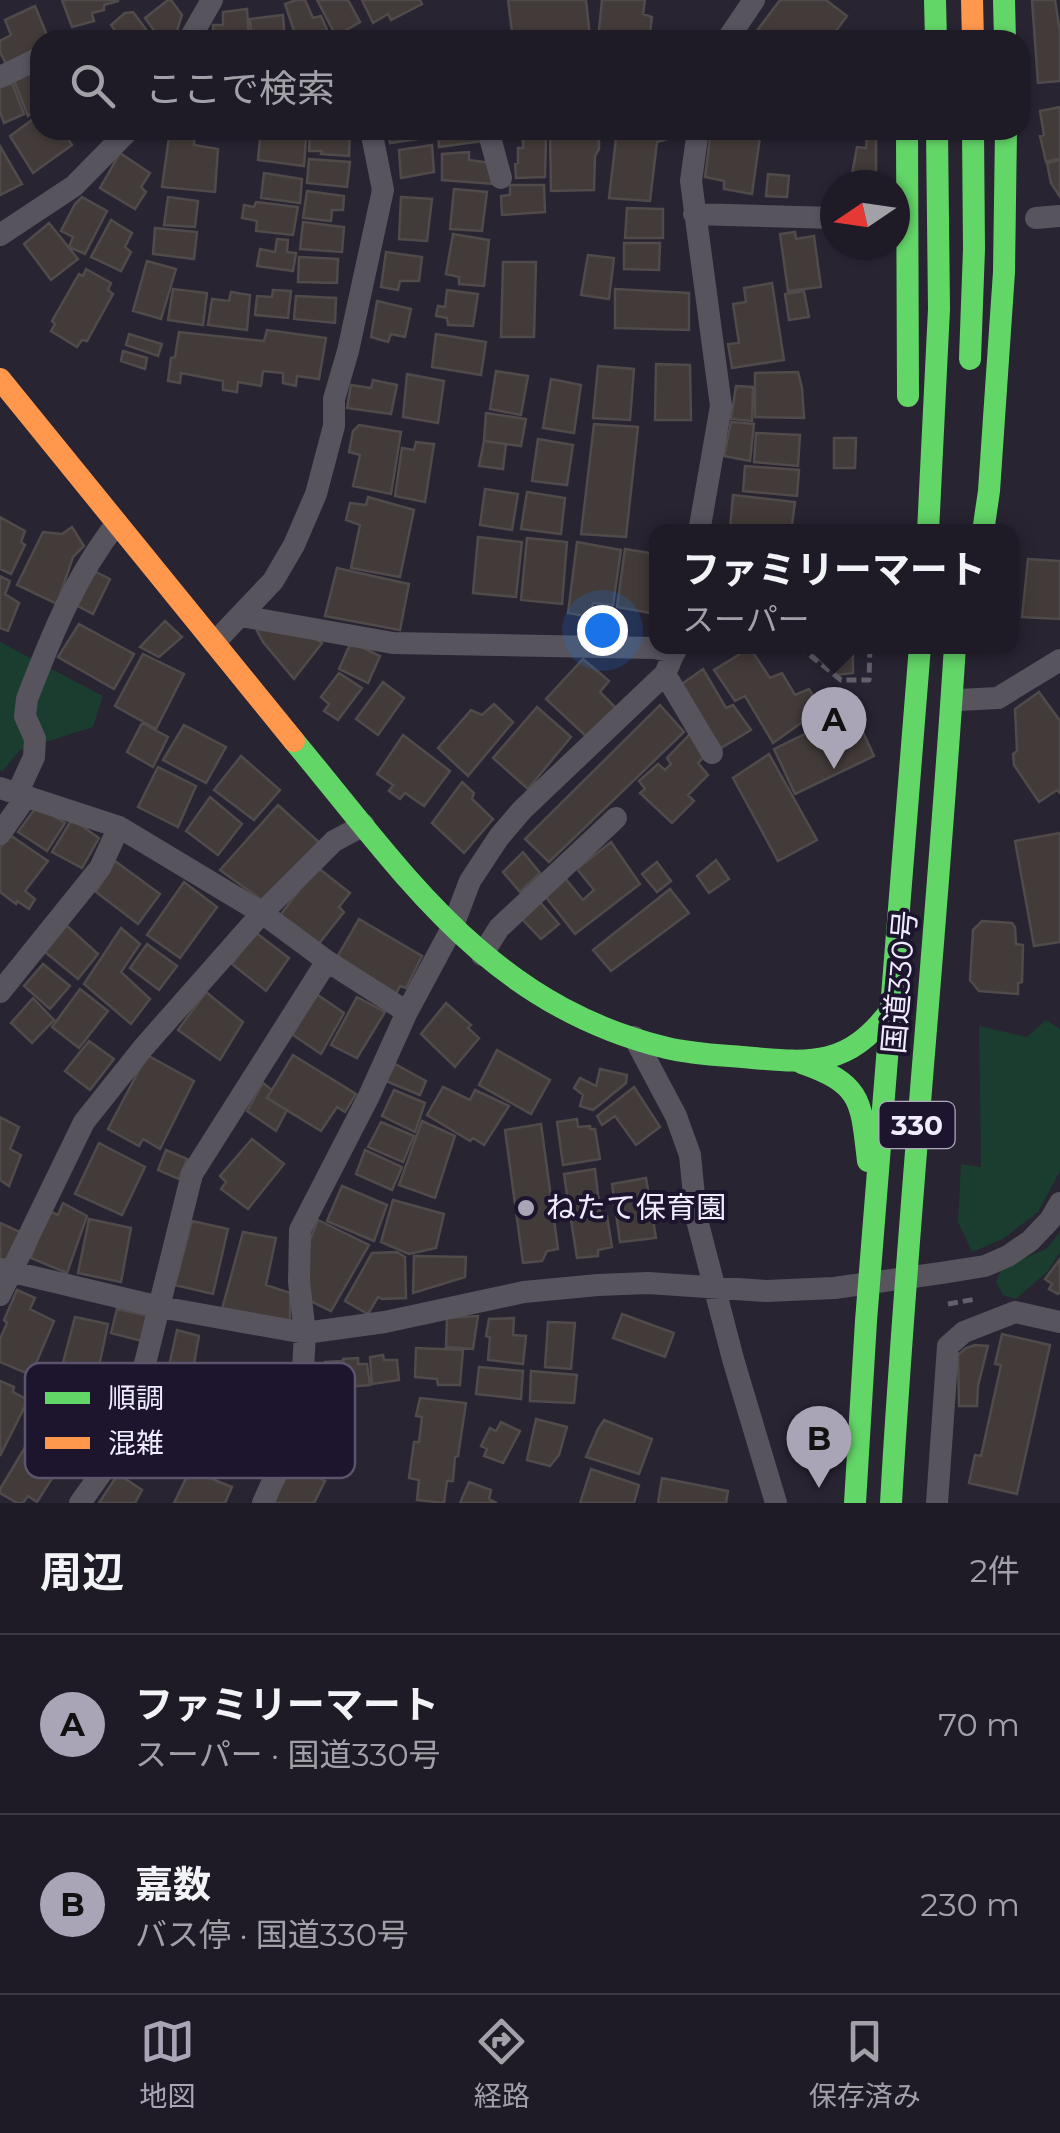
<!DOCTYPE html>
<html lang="ja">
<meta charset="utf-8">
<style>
:root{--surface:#1e1b26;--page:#2b2832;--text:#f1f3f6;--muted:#a1a1a7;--line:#3c3943;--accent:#aaa5b6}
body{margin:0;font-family:Montserrat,"Noto Sans JP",sans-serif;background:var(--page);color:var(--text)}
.compass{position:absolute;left:820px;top:170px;width:90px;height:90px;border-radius:50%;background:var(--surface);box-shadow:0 2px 8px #0004;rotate:257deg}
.you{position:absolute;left:602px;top:630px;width:35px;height:35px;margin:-25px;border:8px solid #fff;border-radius:50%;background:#1a73e8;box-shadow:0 0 0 15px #1a73e833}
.badge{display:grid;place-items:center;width:65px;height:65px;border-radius:50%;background:var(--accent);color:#111;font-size:32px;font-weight:700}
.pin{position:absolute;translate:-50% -82px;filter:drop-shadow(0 2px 5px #0008)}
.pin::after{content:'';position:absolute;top:52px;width:35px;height:30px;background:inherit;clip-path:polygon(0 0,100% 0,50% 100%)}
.popup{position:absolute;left:649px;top:524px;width:370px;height:130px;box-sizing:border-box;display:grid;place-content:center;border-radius:20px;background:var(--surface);filter:drop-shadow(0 2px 8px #0005);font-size:32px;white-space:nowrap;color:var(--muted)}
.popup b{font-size:38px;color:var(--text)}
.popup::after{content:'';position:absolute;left:50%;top:100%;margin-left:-20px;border:20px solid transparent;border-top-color:var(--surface)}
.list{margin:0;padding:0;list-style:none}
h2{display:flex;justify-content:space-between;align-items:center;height:130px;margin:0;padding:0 40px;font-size:42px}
h2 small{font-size:32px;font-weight:400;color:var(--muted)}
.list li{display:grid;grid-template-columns:65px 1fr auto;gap:30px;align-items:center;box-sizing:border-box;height:180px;padding:0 40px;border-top:2px solid var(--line)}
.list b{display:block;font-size:38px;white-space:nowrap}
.list p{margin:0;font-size:32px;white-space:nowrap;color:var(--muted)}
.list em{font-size:32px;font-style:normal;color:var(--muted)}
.icon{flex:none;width:55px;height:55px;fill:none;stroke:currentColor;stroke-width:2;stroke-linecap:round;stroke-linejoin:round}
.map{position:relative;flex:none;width:1060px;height:1503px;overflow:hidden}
.search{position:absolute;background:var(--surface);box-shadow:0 2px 8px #0004;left:30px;right:30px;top:30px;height:110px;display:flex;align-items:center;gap:25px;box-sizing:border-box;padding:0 35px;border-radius:30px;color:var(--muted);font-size:38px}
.sheet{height:490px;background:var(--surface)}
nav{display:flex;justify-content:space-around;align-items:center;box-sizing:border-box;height:140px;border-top:2px solid var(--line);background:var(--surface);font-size:28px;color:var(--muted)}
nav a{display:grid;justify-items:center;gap:5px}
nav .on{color:var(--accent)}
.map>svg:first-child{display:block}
.green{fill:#1a3d2f}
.building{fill:#433b3a;stroke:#504a4b;stroke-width:2.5}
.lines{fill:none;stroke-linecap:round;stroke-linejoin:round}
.path{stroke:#626069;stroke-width:5;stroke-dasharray:10 5;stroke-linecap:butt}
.street{stroke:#57545e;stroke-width:22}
.fast{stroke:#63d668;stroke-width:22}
.slow{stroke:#ff974d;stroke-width:22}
.poi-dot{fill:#aaa5b6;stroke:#1d142e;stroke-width:4}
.labels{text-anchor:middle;stroke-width:8;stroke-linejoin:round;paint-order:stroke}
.shield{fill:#1d142e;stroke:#b1aabf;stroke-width:2.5}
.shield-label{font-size:28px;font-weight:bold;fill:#f0ebfd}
.street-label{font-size:30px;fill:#f0ebfd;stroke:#1d142e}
.poi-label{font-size:30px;fill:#f0ebfd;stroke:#1d142e;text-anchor:start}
.key{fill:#1d142e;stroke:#5c546c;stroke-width:2.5}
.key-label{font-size:28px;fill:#f0ebfd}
</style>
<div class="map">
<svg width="1060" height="1503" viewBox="0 0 1060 1503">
<rect width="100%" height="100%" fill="#282432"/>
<path class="green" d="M0,642L103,696L93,727L20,750L2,772L0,770Z
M1046,1020L1060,1029V1171L1038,1212L1003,1239L972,1252L958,1222L961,1164L981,1167L979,1026L1027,1037Z
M1060,1232V1252L1047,1272L1016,1299L1003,1295L996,1282L1002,1267L1046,1249Z"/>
<path class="building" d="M62,0H118V1L104,5V10L92,13L94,21L72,27Z
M168,0H171L182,15L176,34L167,40H161L145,18Z
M296,0H305L313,18L321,16L328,32L308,40H297L285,4Z
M317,0H348L360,22L336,36Z
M362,0H420L422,4L391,20L388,14L373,23Z
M508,0H586L590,37L573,40H513Z
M602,0H645L643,14L652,17L649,40H598Z
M780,0H826L847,16L829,40H750Z
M1032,0H1055L1060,32V81L1038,83Z
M35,6L49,40H40V46L6,64L0,52V41L11,35L5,20Z
M247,9L249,40H214L213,25H223V12Z
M133,12L154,40H122L111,25L125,13Z
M283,15L285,40H252L250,19Z
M37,68L40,75V108L28,116L13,78Z
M12,83L24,114L4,123L0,112V87Z
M1060,107V158L1046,162L1040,136L1044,135L1040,111Z
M40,114V130H62L72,145L33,173L10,136Z
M170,130H195L194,145L218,149L215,192L162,187Z
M261,130L306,137L304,166L258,160Z
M310,130H350L349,156L321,154L322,151H309Z
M388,130H418L419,139L390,143Z
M438,130H482L483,141L439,147Z
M599,130V149L595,156L594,190L551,191L550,132Z
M617,130H669L668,139L657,142L650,201L609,198Z
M711,130H761L752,194L724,189V181L705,177Z
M546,135L545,177L516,178L515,164L518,163V148H523V136Z
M867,137H876V185H850L857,147L866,148Z
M432,145L434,172L401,178L399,150Z
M0,146L22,184L0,195Z
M469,152V160L492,163L493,184L442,180V154Z
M120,153L150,173L141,187L146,192L135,209L100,188Z
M309,159L350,162L347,187L307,183Z
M1060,160V197L1051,183L1047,163Z
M264,173L302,179L300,203L261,198Z
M768,174L789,176L787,197L766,196Z
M510,185H544L545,212L502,215L501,196L510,195Z
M454,189L487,192L482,231L450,229Z
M307,191L344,196L343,210H332L331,221L303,218Z
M82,197L107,211L85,254L69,247L73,237L61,231L75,204Z
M168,197L198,201L195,227L164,225Z
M401,197L432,199L427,241L399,239Z
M256,202L298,207L293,235L256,231L257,221L242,218L244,205L254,207Z
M627,208L663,209V238H625Z
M111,220L132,233L125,247L131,252L121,271L91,257Z
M303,222L344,227L342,252L300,249Z
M49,223L78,259L51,280L24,244Z
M155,228L197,232L194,259L153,254Z
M795,232L796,239L814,236L821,287L788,291L780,234Z
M453,234L489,240L484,286L459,284V277L446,274Z
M277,239L288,240L287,252L296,253L293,271L257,266L260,249L275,252Z
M624,243H660L659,270L624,269Z
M386,252L422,257L419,281H400L398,290L381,287Z
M588,255L614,258L609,299L581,295Z
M299,257L338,259L337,283L298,282Z
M147,261L176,269L161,319L133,311Z
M503,262H536L534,337H501Z
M86,269L111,283L108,290L113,294L87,341L82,340L77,347L51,331L55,324L52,321L79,274L83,276Z
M772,283L784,360L732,368L728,344L739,343L733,304L746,302L744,288Z
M173,289L207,293L203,325L168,320Z
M615,289L689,293V330L615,328Z
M273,290L291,291L288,318L255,315L257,296L272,297Z
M447,290L478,294L473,326L448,325L447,318L436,316L438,306L445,307Z
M804,291L809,317L789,320L785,294Z
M231,292L250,295L247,330L208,325L212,299L229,301Z
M296,296L336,298L335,323L294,319Z
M377,301L411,309L405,337L391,334L388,342L371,337Z
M267,330L326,338L319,379L297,376L296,386L283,383V373L263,371L261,386L238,382L237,392L223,390V381L181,373L180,383L168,381L171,358L175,357L179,332L264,341Z
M129,334L162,344L158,356L126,345Z
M436,334L486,342L481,375L432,367Z
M123,351L147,358L145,369L121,361Z
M656,364L690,365L691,420H655Z
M598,366L634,369L630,420L593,418Z
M496,371L528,376L521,415L490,409Z
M798,372L802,388L804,418L755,417V373Z
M407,374L444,381L438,423L403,417Z
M551,379L581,385L574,433L543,428Z
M373,380L397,385L391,414L347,408L351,385L371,388Z
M736,386L753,387L752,421L731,419Z
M486,413L526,419L521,446L484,441Z
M731,422L754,424L750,461L724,456Z
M594,424L638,427L626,537L581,534Z
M359,425L401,432L391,494L353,486L360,455L349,452L353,431Z
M756,433L800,435L798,466L754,462Z
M834,438H856L855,468H834Z
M538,439L573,445L567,485L532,481Z
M484,441L506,444L503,469L479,466Z
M416,442L434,444L425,502L395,496L402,448L414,450Z
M745,466L799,470L797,496L743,491Z
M485,489L518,494L512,530L480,525Z
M527,492L565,498L561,534L521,529Z
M733,495L795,502L791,532L730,529Z
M368,497L414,510L400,577L351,568L360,525L346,520L350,503L366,505Z
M0,517L25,531L21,542L25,545L11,574L0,569Z
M72,527L84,546L73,557L57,604L17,585L43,532L62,534Z
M478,537L522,542L516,597L473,593Z
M527,538L567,542L562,604L521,600Z
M577,542L621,550L613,605L593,603L591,617L568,613Z
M625,549L656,554V614L617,607Z
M1028,559L1060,561V619L1022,617Z
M337,568L409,584L400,630L325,616Z
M94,571L110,579L93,614L76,605Z
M0,576L10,581L5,594L19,603L8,631L0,628Z
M165,621L182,637L159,657L140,647Z
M79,624L134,654L114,689L58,657Z
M260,628L314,638L322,643L294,679L263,642L257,631Z
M351,642L380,656L368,683L339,669Z
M814,646H853V673L837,675L814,655Z
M750,648L770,678L782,673L795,695L809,689L821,709L773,743L745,696L735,701L714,670Z
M143,654L184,674L156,729L115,706Z
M583,659L609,681L600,692L616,708L588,738L546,699Z
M703,669L726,708L733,705L751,730L721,748L679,686Z
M339,673L362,688L338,720L324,711L329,704L321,697Z
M383,682L404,698L378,735L356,719Z
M1039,692L1060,721V793L1057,790L1039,802L1014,765L1013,754L1017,751L1015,709Z
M494,704L513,722L468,776L438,748L471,710L482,715Z
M660,705L684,732L549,862L525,839Z
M537,707L571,737L528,789L493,758Z
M840,717L849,736L862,730L874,756L795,794L774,749Z
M142,723L168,737L153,767L127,752Z
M184,725L226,747L206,783L163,760Z
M690,734L706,755L698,763L708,775L688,795L694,801L672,823L640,793L645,789L639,781L658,764L665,770L671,764L667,758Z
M403,735L450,771L424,806L405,793L400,799L389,791L393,785L377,774Z
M769,754L817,840L778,861L733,778Z
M241,756L280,790L254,820L214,790Z
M158,767L196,786L178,827L138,807Z
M462,782L474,793L472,799L493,819L464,853L432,823Z
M210,797L242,824L218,855L186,831Z
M278,805L321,844L263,901L220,870Z
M37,806L65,823L47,851L18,832Z
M72,819L99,838L82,868L52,852Z
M1060,833V942L1034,946L1015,841Z
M10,835L48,861L25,891L35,899L29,909L17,901L16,904L0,892V848Z
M611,842L640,884L575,934L545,896L565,878L583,900L594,890L577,869Z
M523,852L540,873L520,892L503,872Z
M716,860L729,879L709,893L697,876Z
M115,861L160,894L138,924L96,892Z
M657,862L671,881L657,892L642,874Z
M317,867L350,893L339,907L344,912L317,946L278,918Z
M184,882L217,907L180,958L147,935Z
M670,889L689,913L611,971L593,950Z
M539,901L559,924L541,939L522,919Z
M359,919L422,956L406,988L400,986L396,994L336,959Z
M982,921L1012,923L1015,927L1016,944L1023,945L1022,982L1018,983V994L979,991L970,980L973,930Z
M66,925L98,954L78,979L45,952Z
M121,928L140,944L121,972L150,999L131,1024L84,984Z
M255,932L289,958L266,991L232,964Z
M147,944L177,966L159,990L130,968Z
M43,964L70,986L50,1009L24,986Z
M80,989L108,1011L79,1048L52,1027Z
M312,991L344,1013L321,1054L287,1031Z
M206,992L243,1022L220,1060L178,1030Z
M357,997L385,1012L357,1058L331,1045Z
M33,998L54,1020L32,1043L11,1023Z
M446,1003L471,1025L468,1028L479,1038L455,1067L421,1034Z
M89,1041L114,1059L90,1090L65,1071Z
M497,1050L550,1080L531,1114L479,1085Z
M147,1055L194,1081L160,1149L143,1139L139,1146L108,1129Z
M293,1055L356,1094L345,1112L337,1107L321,1131L267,1098Z
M395,1064L426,1081L420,1095L386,1081Z
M600,1069L627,1075L626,1083L593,1110L580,1106L583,1095L574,1088L580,1078L596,1086Z
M263,1083L272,1090L267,1098L287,1110L276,1131L247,1111Z
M443,1087L470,1100L475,1090L509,1106L484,1145L473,1138L470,1141L427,1115Z
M634,1087L660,1127L636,1145L615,1116L602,1125L597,1116Z
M394,1090L425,1103L415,1132L382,1116Z
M0,1117L19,1127L10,1149L21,1155L9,1186L0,1180Z
M577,1119L578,1127L590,1126V1129H595L600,1159L563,1165L557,1122Z
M422,1121L455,1136L435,1198L399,1185Z
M381,1122L414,1136L403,1162L368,1147Z
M541,1124L558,1249L547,1251L542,1261L523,1263L505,1130Z
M252,1139L284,1164L248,1209L221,1189L226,1182L220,1176Z
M99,1143L145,1167L122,1215L75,1194Z
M166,1150L187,1159L179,1179L158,1170Z
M365,1150L402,1167L392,1190L356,1174Z
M595,1169L600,1212L570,1216L564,1174Z
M646,1178L656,1238L620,1242L612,1184Z
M342,1186L387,1205L374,1241L327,1221Z
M393,1200L444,1214L436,1248L409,1254L381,1242Z
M63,1203L87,1216L67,1273L31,1258L47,1210L58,1215Z
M607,1216L612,1247L598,1250V1256L577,1258L571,1220Z
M89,1219L131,1228L121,1282L78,1273Z
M318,1220L369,1245L331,1311L308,1300L303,1257Z
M192,1221L228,1229L213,1294L175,1285Z
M0,1223L20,1232L9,1261L0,1258Z
M243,1232L276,1238L266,1285L290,1293V1323L222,1309Z
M397,1252L405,1257L406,1298L382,1299L378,1297L368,1314L345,1301L372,1253Z
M414,1256L466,1257L465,1277L413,1293Z
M1060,1259V1292L1058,1294L1049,1289L1052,1284L1045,1279Z
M17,1290L35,1298L30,1309L54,1321L31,1375L0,1362V1339L7,1323L4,1320Z
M117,1309L148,1316L142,1341L111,1333Z
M622,1314L674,1333L665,1357L613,1338Z
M478,1316L473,1349L446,1347L447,1318Z
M75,1317L108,1324L97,1376L79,1372L76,1388L58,1382Z
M514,1318L513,1335L526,1336L523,1364L488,1360L490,1337L486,1336L489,1319Z
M548,1322L575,1323L571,1369L545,1367Z
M177,1330L199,1336L193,1370L169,1366Z
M1002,1334L1050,1345L1017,1494L969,1483L975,1455L981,1456L1001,1365L995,1364Z
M975,1345L988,1346L978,1386L977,1406H959L958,1355L966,1348Z
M416,1348L463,1350L460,1385H438L437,1379L415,1377Z
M383,1355L384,1360H397L399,1380L372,1384L370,1357Z
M358,1358V1364H367L370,1385L346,1387L343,1359Z
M341,1361L344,1387L317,1391L314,1369L325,1368V1362Z
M479,1367L523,1371L521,1399L476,1394Z
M531,1371L577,1375L574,1403L530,1401Z
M0,1381L14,1387L13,1392L28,1400L0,1456Z
M168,1382L198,1391L193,1409L207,1413L197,1447L152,1429Z
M420,1398L466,1403L458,1456L455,1457L453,1481H447L444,1503L417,1500L419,1480L409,1478L414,1442H419L422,1417L416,1416Z
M251,1407L284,1418L278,1435L247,1425Z
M48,1409L56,1416L62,1410L86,1425L37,1502L28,1496L23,1503H17L0,1493V1489Z
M536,1419L567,1427L559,1455L550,1466L527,1460Z
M604,1420L652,1439L639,1474L586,1457L598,1429Z
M501,1422L520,1431L503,1463L484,1456L487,1449L481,1446L490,1428L496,1431Z
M300,1438L315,1446L308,1462L292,1453Z
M293,1465L325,1481L314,1503H278L273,1501Z
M591,1469L639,1485L634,1503H580Z
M190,1470L232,1487L225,1503H174Z
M118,1474L142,1490L135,1503H99Z
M662,1478L728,1491L726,1503H658Z
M469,1482L491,1490L489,1499L497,1503H460Z"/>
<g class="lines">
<path class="path" d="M782,646L806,652L841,680H869L870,646
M948,1304L976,1299"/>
<path class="street" d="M189,40L212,0
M727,40L754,0
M0,77L40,58
M488,130L501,178
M698,130L691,181L721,406L699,532
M694,214L835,218
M1036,218L1060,216
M0,235L74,186L129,130
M241,616L393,643L654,648L675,652
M214,643L273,581L294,545L316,494L334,426V399L348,351L383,190L371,130
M665,674L712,753
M958,700L998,698L1060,660
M0,788L119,827L262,913L327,961L407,1012
M17,794L34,757L35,739L25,716L27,699C51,637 75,576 117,523
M0,834L26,797
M482,955L499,928L616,818
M0,992L100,868L119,827
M634,1037L676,1116L690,1155L696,1216L733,1359L776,1503
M0,1269L160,1307L305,1333L385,1322L524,1292L598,1285L648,1283L766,1291L834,1288L941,1273L985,1266L1008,1256L1030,1241L1050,1220L1060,1203
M0,1295L84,1122L143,1048L262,913L334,841L364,825
M80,1503L107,1465L133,1412L192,1174L327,961
M263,1503L284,1456L301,1405L305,1333L299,1282L300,1230L369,1096L407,1012L452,928L470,881L499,837L522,810L665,674L677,646
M937,1503L948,1346L964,1332L1015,1312L1060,1322"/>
<path class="fast" d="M935,0L936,40
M1004,0L1005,40
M907,130L908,396
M970,359L974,249L973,130
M928,532L939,309L937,130
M983,532L989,491L1004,272L1006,130
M294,741C404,873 488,1005 667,1048C692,1054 717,1055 742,1057C810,1063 846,1069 891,1010
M802,1063C863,1084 861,1102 868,1161
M855,1503L866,1321L920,646
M891,1503C907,1217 937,932 955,646"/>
<path class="slow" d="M972,0L973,40
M0,379L294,741"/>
</g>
<circle class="poi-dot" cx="526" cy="1208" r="10"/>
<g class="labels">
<rect class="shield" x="879.5" y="1102" width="75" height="46" rx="8"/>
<g class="shield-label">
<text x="917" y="1135">330</text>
</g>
<g class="street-label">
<text transform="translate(900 982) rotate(-85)" y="10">国道330号</text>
</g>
<g class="poi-label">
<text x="546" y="1218">ねたて保育園</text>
</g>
</g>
<rect x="25" y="1363" width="330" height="115" rx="15" class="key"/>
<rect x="45" y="1392" width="45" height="12" fill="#63d668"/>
<rect x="45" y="1437" width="45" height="12" fill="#ff974d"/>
<g class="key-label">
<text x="108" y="1408">順調</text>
<text x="108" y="1453">混雑</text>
</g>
</svg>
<svg class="compass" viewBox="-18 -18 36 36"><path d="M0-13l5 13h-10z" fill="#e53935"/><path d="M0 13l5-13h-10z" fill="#a1a1a7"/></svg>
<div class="you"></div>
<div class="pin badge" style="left:834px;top:769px">A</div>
<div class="popup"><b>ファミリーマート</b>スーパー</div>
<div class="pin badge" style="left:819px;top:1488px">B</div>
<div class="search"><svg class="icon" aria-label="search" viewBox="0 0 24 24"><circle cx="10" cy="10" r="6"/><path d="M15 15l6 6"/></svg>ここで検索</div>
</div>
<section class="sheet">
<h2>周辺<small>2件</small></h2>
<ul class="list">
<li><span class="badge">A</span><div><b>ファミリーマート</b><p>スーパー · 国道330号</p></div><em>70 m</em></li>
<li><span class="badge">B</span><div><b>嘉数</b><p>バス停 · 国道330号</p></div><em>230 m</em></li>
</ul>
</section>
<nav>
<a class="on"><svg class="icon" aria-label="map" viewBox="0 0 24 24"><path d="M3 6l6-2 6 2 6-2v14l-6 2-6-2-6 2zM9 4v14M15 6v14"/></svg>地図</a>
<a><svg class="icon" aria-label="directions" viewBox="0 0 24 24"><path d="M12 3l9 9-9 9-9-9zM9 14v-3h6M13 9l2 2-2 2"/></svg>経路</a>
<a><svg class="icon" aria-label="saved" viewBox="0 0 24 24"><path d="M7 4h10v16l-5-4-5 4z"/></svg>保存済み</a>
</nav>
